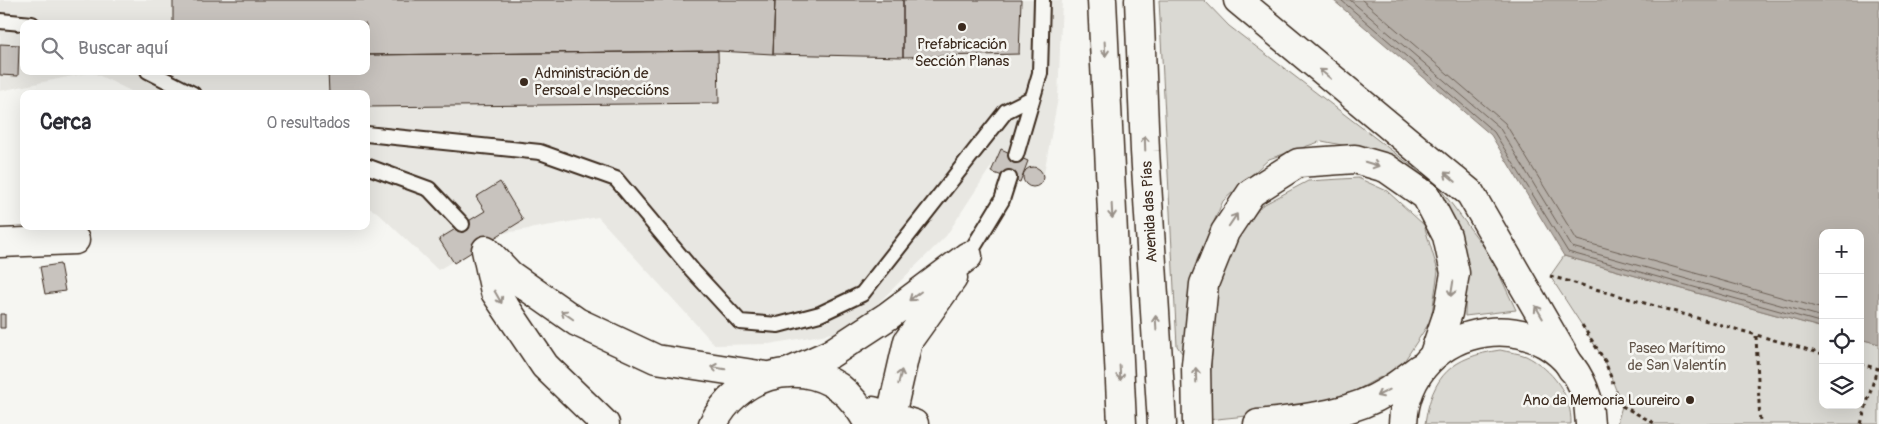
<!DOCTYPE html>
<html lang="es">
<meta charset="utf-8">
<style>
:root{--surface:#fff;--page:#f2f2f3;--text:#2b2b33;--muted:#7c7c81;--line:#e1e1e2}
body{margin:0;font-family:Pangolin,sans-serif;background:var(--page);color:var(--text)}
.controls{position:absolute;right:15px;bottom:15px;display:grid;overflow:hidden;border-radius:10px;box-shadow:0 5px 20px #0002}
.controls button{width:45px;height:45px;display:grid;place-items:center;padding:0;border:0;border-bottom:1px solid var(--line);background:var(--surface);color:var(--text);font:25px sans-serif}
.list{margin:0;padding:0;list-style:none}
h2{display:flex;justify-content:space-between;align-items:center;height:65px;margin:0;padding:0 20px;font-size:21px}
h2 small{font-size:16px;font-weight:400;color:var(--muted)}
.icon{flex:none;width:28px;height:28px;fill:none;stroke:currentColor;stroke-width:2;stroke-linecap:round;stroke-linejoin:round}
.map{position:relative;flex:none;width:1879px;height:424px;overflow:hidden}
.search{position:absolute;background:var(--surface);box-shadow:0 5px 20px #0002;left:20px;top:20px;width:350px;height:55px;display:flex;align-items:center;gap:12px;box-sizing:border-box;padding:0 18px;border-radius:10px;color:var(--muted);font-size:19px}
.panel{position:absolute;background:var(--surface);box-shadow:0 5px 20px #0002;left:20px;top:90px;width:350px;height:140px;border-radius:10px}
.map>svg:first-child{display:block}
.built{fill:#e8e7e2;fill-rule:evenodd}
.green{fill:#dad9d3;stroke:#8a8278}
.water{fill:#b6b0a9;stroke:#857a71}
.lines{fill:none;stroke-linecap:round;stroke-linejoin:round}
.shore{stroke:#6c6056;stroke-width:1}
.building{fill:#c8c3be;stroke:#3b2a1e}
.lane-casing{stroke:#3b2a1e;stroke-width:18}
.street-casing{stroke:#3b2a1e;stroke-width:31}
.secondary-casing{stroke:#3b2a1e;stroke-width:31}
.highway-casing{stroke:#3b2a1e;stroke-width:31}
.path{stroke:#3b2a1e;stroke-width:3;stroke-dasharray:4 4;stroke-linecap:butt}
.lane{stroke:#f6f6f2;stroke-width:14}
.street{stroke:#f6f6f2;stroke-width:28}
.secondary{stroke:#f6f6f2;stroke-width:28}
.highway{stroke:#f6f6f2;stroke-width:28}
.oneway{stroke:#989088}
.poi-dot{fill:#3b2a1e;stroke:#f6f6f2;stroke-width:2}
.labels{text-anchor:middle;stroke-width:5;stroke-linejoin:round;paint-order:stroke}
.poi-label{font-size:15px;fill:#3b2a1e;stroke:#f6f6f2}
.street-label{font-size:15px;fill:#3b2a1e;stroke:#f6f6f2}
.park-label{font-size:15px;fill:#63564b;stroke:#f6f6f2}
</style>
<div class="map">
<svg width="1879" height="424" viewBox="0 0 1879 424">
<rect width="100%" height="100%" fill="#f6f6f2"/>
<filter id="ink" filterUnits="userSpaceOnUse"><feTurbulence type="fractalNoise" baseFrequency=".02" numOctaves="2"/><feDisplacementMap in="SourceGraphic" scale="10" xChannelSelector="R" yChannelSelector="G"/><feConvolveMatrix kernelMatrix="1 2 1 2 8 2 1 2 1" color-interpolation-filters="sRGB"/></filter>
<g filter="url(#ink)">
<path class="built" d="M0,0H1062L1058,98L1042,184L994,162L946,236L851,330L769,344L715,345L598,217L499,234L438,270L377,212L366,207V94H137L92,72L0,91ZM24,24H366V71H24Z"/>
<path class="green" d="M1159,0H1204L1229,26L1438,186L1490,255L1516,310L1465,316L1466,263L1381,153L1322,141L1269,159L1223,201L1197,260L1182,353L1177,346Z
M1358,178L1387,191L1424,225L1438,271L1431,320L1401,366L1355,391L1286,412L1207,420L1217,286L1235,242L1261,206L1308,181Z
M1564,256L1823,328V405H1860V339L1879,344V424H1617L1622,406L1605,361L1550,276Z
M1500,350C1508,352 1519,353 1526,356C1552,369 1572,395 1571,424H1425C1432,375 1452,357 1500,350Z"/>
<path class="water" d="M1333,0H1879V344L1860,339V233H1823V328L1564,256L1491,135Z"/>
<g class="lines">
<path class="shore" d="M1341,0L1494,132L1568,252L1823,323
M1350,0L1499,127L1572,247L1823,317
M1362,0L1505,123L1577,240L1823,309"/>
</g>
<path class="building" d="M173,0H775L773,54L718,51L366,55V24H173Z
M775,0H903V57L773,54Z
M903,0H1021L1019,54L903,57Z
M0,44L19,45L18,76L0,75Z
M718,51L719,103L366,107V94H329L328,71H366V55Z
M1001,149L1028,161L1020,182L991,172Z
M1023 177a10 10 0 1 1 20 0a10 10 0 1 1-20 0Z
M500,182L523,220L454,263L439,239L485,211L476,197Z
M60,264L65,291L45,294L40,267Z
M0,314H5V328H0Z"/>
<g class="lines">
<g class="lane-casing">
<path id="lane" d="M0,21L32,24
M148,71L193,94
M366,134L540,152L616,179L693,271L740,322L778,325L820,314L862,294L1006,111L1032,98
M1016,155L1040,73L1042,0
M366,166L429,189L462,224
M968,256L1002,200L1009,178"/>
</g>
<g class="street-casing">
<path id="street" d="M0,243L75,240"/>
</g>
<g class="secondary-casing">
<path id="secondary" d="M486,250L510,275L577,322L656,359L766,376
M486,250L495,292L545,366L605,424
M787,373L830,354L888,316L968,256
M873,411L914,424
M713,424C736,377 795,356 840,388C853,398 861,410 869,424
M889,424L908,341L953,278
M1258,424C1301,419 1350,415 1388,391C1399,384 1409,376 1420,368
M1403,424C1407,317 1556,296 1587,398C1589,406 1589,416 1590,424"/>
</g>
<g class="highway-casing">
<path id="highway" d="M1102,0L1122,424
M1139,0L1145,151L1162,424
M1238,0L1470,193L1572,369
M1197,424L1196,365L1204,284L1225,232L1251,193L1298,163L1355,159L1386,168L1426,196L1447,236L1455,273L1448,313L1434,354"/>
</g>
<path class="path" d="M1550,276L1823,354
M1582,325L1605,361L1613,383
M1756,336L1760,424
M1860,364L1879,369
M1616,391L1622,406L1656,424
M1861,424L1877,369"/>
<use href="#lane" class="lane"/>
<use href="#street" class="street"/>
<use href="#secondary" class="secondary"/>
<use href="#highway" class="highway"/>
</g>
<defs><path id="oneway-shaft" d="M-6 0H5M1.5-3L5.5 0L1.5 3" fill="none" stroke-width="1.6" stroke-linecap="round" stroke-linejoin="round" transform="scale(1.25)"/></defs>
<g class="oneway">
<use href="#oneway-shaft" transform="translate(1105 49) rotate(87)"/>
<use href="#oneway-shaft" transform="translate(1325 74) rotate(-141)"/>
<use href="#oneway-shaft" transform="translate(1145 143) rotate(-92)"/>
<use href="#oneway-shaft" transform="translate(1372 164) rotate(17)"/>
<use href="#oneway-shaft" transform="translate(1450 177) rotate(-140)"/>
<use href="#oneway-shaft" transform="translate(1112 211) rotate(87)"/>
<use href="#oneway-shaft" transform="translate(1233 220) rotate(-56)"/>
<use href="#oneway-shaft" transform="translate(1452 289) rotate(99)"/>
<use href="#oneway-shaft" transform="translate(915 296) rotate(143)"/>
<use href="#oneway-shaft" transform="translate(498 297) rotate(60)"/>
<use href="#oneway-shaft" transform="translate(1539 312) rotate(-120)"/>
<use href="#oneway-shaft" transform="translate(567 315) rotate(-145)"/>
<use href="#oneway-shaft" transform="translate(1156 323) rotate(-93)"/>
<use href="#oneway-shaft" transform="translate(718 368) rotate(-171)"/>
<use href="#oneway-shaft" transform="translate(1120 373) rotate(87)"/>
<use href="#oneway-shaft" transform="translate(1196 375) rotate(-92)"/>
<use href="#oneway-shaft" transform="translate(900 377) rotate(-77)"/>
<use href="#oneway-shaft" transform="translate(1383 393) rotate(154)"/>
</g>
</g>
<g class="poi-dot">
<circle cx="962" cy="27" r="5"/>
<circle cx="524" cy="82" r="5"/>
<circle cx="1690" cy="400" r="5"/>
</g>
<g class="labels">
<g class="poi-label">
<text x="962" y="49">Prefabricación<tspan x="962" dy="17">Sección Planas</tspan></text>
<text x="534" y="78" text-anchor="start">Administración de<tspan x="534" dy="17">Persoal e Inspeccións</tspan></text>
<text x="1680" y="405" text-anchor="end">Ano da Memoria Loureiro</text>
</g>
<g class="street-label">
<text transform="translate(1149 212) rotate(-93)" y="5">Avenida das Pías</text>
</g>
<g class="park-label">
<text x="1677" y="353">Paseo Marítimo<tspan x="1677" dy="17">de San Valentín</tspan></text>
</g>
</g>
</svg>
<div class="controls">
<button>+</button>
<button>−</button>
<button><svg class="icon" aria-label="locate" viewBox="0 0 24 24"><circle cx="12" cy="12" r="6"/><path d="M12 2v4M12 18v4M2 12h4M18 12h4"/></svg></button>
<button><svg class="icon" aria-label="layers" viewBox="0 0 24 24"><path d="M12 4l9 5-9 5-9-5zM3 14l9 5 9-5"/></svg></button>
</div>
<div class="search"><svg class="icon" aria-label="search" viewBox="0 0 24 24"><circle cx="10" cy="10" r="6"/><path d="M15 15l6 6"/></svg>Buscar aquí</div>
<section class="panel">
<h2>Cerca<small>0 resultados</small></h2>
<ul class="list">
</ul>
</section>
</div>
